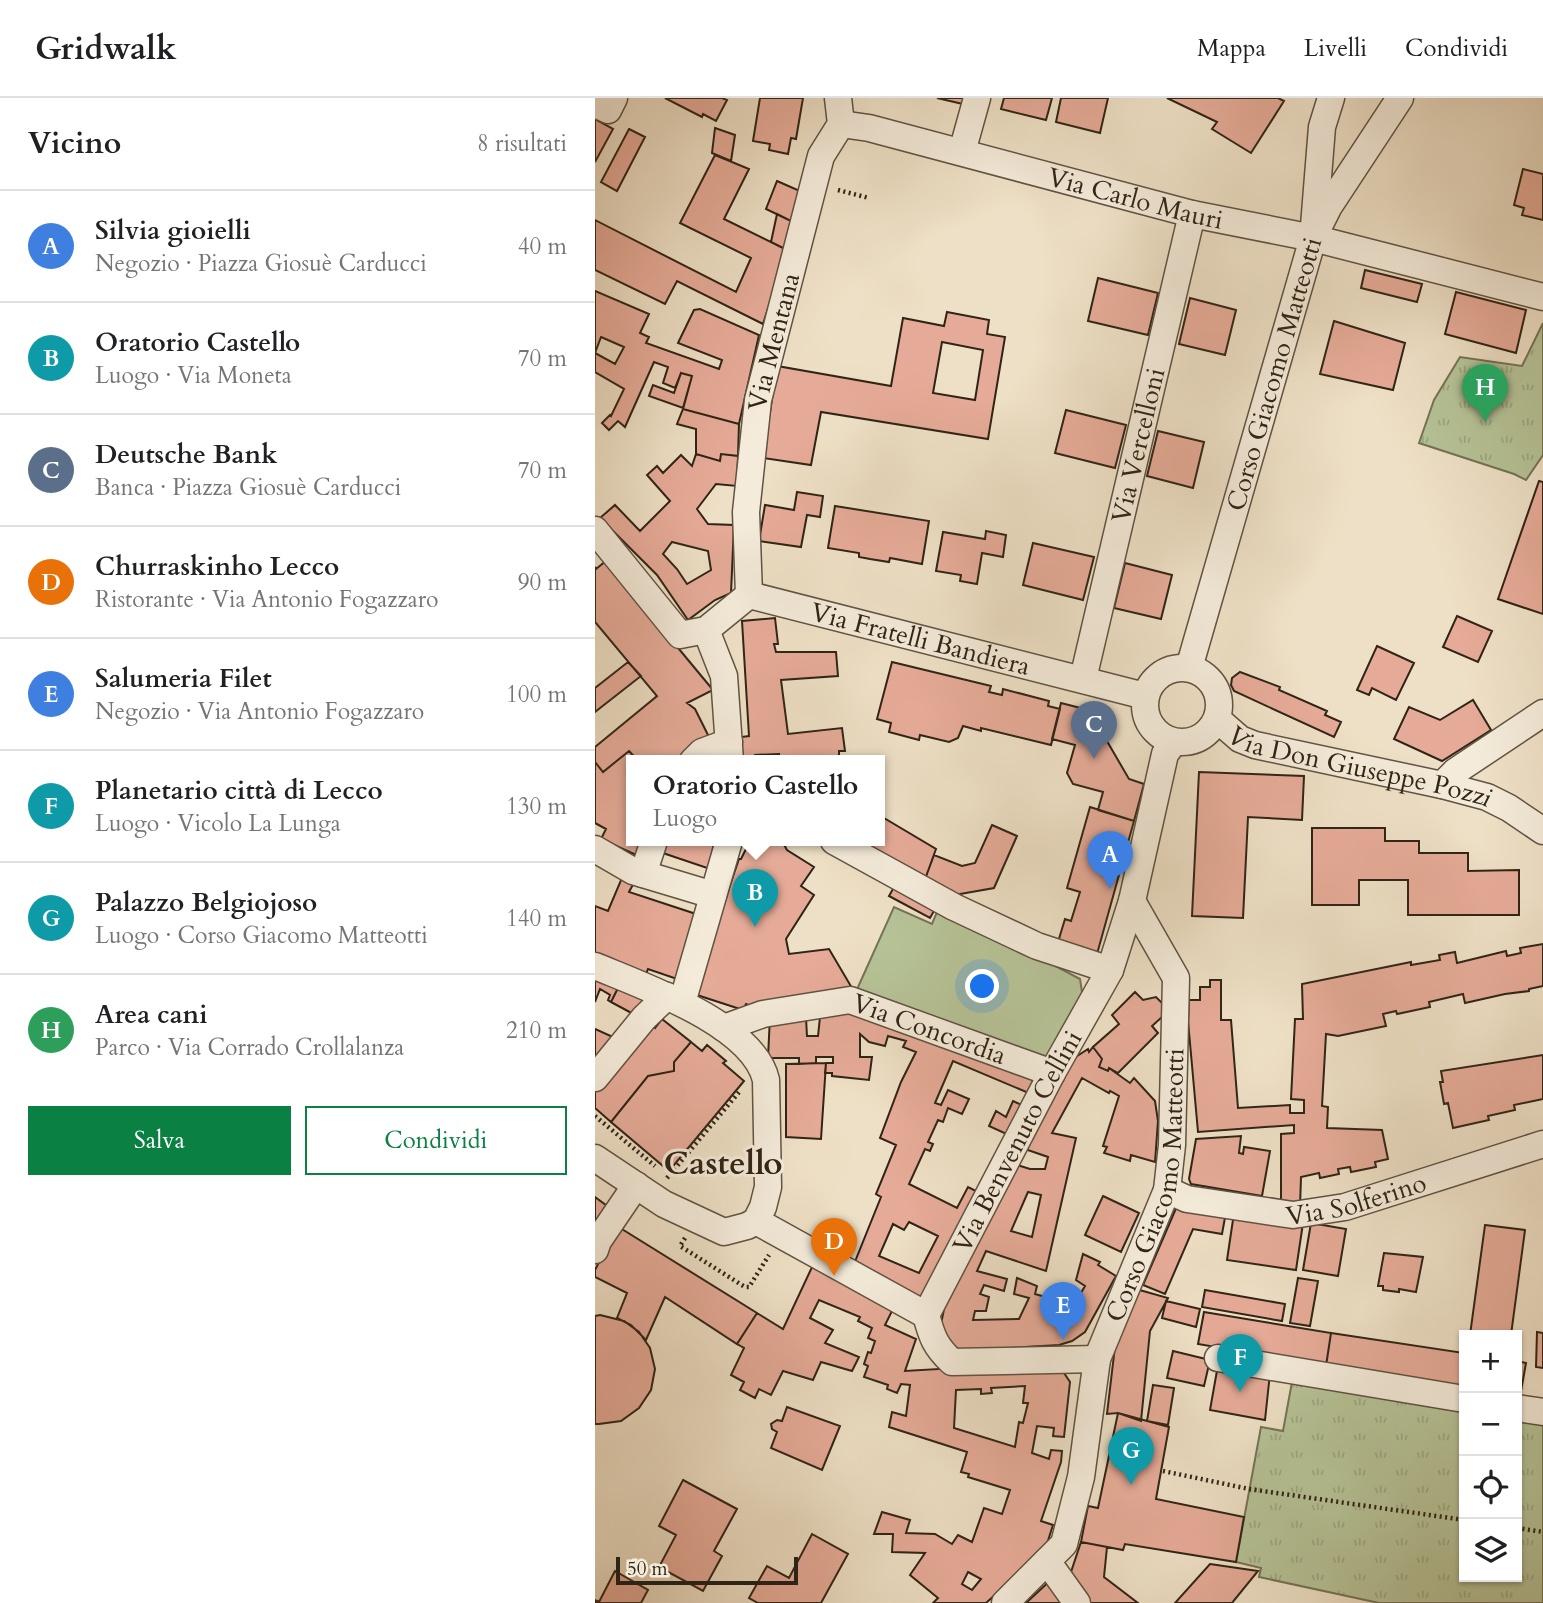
<!DOCTYPE html>
<html lang="it">
<meta charset="utf-8">
<style>
:root{--surface:#fff;--page:#f6f6f6;--text:#202124;--muted:#757577;--line:#e0e0e0;--accent:#0b8043}
body{margin:0;font-family:Cardo,serif;background:var(--page);color:var(--text)}
.controls{position:absolute;right:21px;bottom:21px;display:grid;overflow:hidden;border-radius:0px;box-shadow:0 2px 5px #0004}
.controls button{width:63px;height:63px;display:grid;place-items:center;padding:0;border:0;border-bottom:2px solid var(--line);background:var(--surface);color:var(--text);font:35px sans-serif}
.scale{position:absolute;left:21px;bottom:18px;width:182px;box-sizing:border-box;padding-left:7px;border:4px solid #302416;border-top:0;font-size:19px;line-height:24px;white-space:nowrap;color:#302416;-webkit-text-stroke:5px #f4ebda;paint-order:stroke}
.you{position:absolute;left:388px;top:889px;width:24px;height:24px;margin:-18px;border:5px solid #fff;border-radius:50%;background:#1a73e8;box-shadow:0 0 0 10px #1a73e833}
.badge{display:grid;place-items:center;width:46px;height:46px;border-radius:50%;background:var(--accent);color:#fff;font-size:23px;font-weight:700}
.pin{position:absolute;translate:-50% -58px;filter:drop-shadow(0 2px 4px #0008)}
.pin::after{content:'';position:absolute;top:37px;width:24px;height:21px;background:inherit;clip-path:polygon(0 0,100% 0,50% 100%)}
.popup{position:absolute;left:31px;top:657px;width:259px;height:91px;box-sizing:border-box;display:grid;place-content:center;border-radius:0px;background:var(--surface);filter:drop-shadow(0 2px 5px #0005);font-size:23px;white-space:nowrap;color:var(--muted)}
.popup b{font-size:26px;color:var(--text)}
.popup::after{content:'';position:absolute;left:50%;top:100%;margin-left:-14px;border:14px solid transparent;border-top-color:var(--surface)}
.list{margin:0;padding:0;list-style:none}
h2{display:flex;justify-content:space-between;align-items:center;height:91px;margin:0;padding:0 28px;font-size:30px}
h2 small{font-size:23px;font-weight:400;color:var(--muted)}
.list li{display:grid;grid-template-columns:46px 1fr auto;gap:21px;align-items:center;box-sizing:border-box;height:112px;padding:0 28px;border-top:2px solid var(--line)}
.list b{display:block;font-size:26px;white-space:nowrap}
.list p{margin:0;font-size:23px;white-space:nowrap;color:var(--muted)}
.list em{font-size:23px;font-style:normal;color:var(--muted)}
.actions{display:flex;gap:14px;padding:21px 28px}
.actions a{flex:1;padding:16px 0;border:2px solid var(--accent);border-radius:0px;text-align:center;font-size:24px;color:var(--accent)}
.actions .main{background:var(--accent);color:#fff}
.icon{flex:none;width:38px;height:38px;fill:none;stroke:currentColor;stroke-width:2;stroke-linecap:round;stroke-linejoin:round}
.map{position:relative;flex:none;width:948px;height:1505px;overflow:hidden}
header{display:flex;align-items:center;gap:42px;box-sizing:border-box;height:98px;padding:0 35px;background:var(--surface);border-bottom:2px solid var(--line)}
header strong{font-size:33px}
nav{display:flex;gap:38px;margin-inline-start:auto;font-size:24px}
main{display:flex}
aside{flex:1;background:var(--surface)}
.map>svg:first-child{display:block}
.green{fill:#b6c397;stroke:#737456;stroke-width:2}
.park{fill:url(#park-tufts);stroke:#737456;stroke-width:2}
.building{fill:#e6ab98;stroke:#302416;stroke-width:2;fill-rule:evenodd}
.lines{fill:none;stroke-linecap:round;stroke-linejoin:round}
.minor-casing{stroke:#605342;stroke-width:29}
.path{stroke:#302416;stroke-width:4.5;stroke-dasharray:2 3.5;stroke-linecap:butt}
.minor{stroke:#f4ebda;stroke-width:26}
.labels{text-anchor:middle;stroke-width:6;stroke-linejoin:round;paint-order:stroke}
.street-label{font-size:26px;fill:#302416;stroke:#f4ebda}
.district-label{font-size:33px;font-weight:bold;fill:#302416;stroke:#f4ebda}
</style>
<header>
<strong>Gridwalk</strong>
<nav><a>Mappa</a><a>Livelli</a><a>Condividi</a></nav>
</header>
<main>
<aside>
<h2>Vicino<small>8 risultati</small></h2>
<ul class="list">
<li><span class="badge" style="background:#3f7fe0">A</span><div><b>Silvia gioielli</b><p>Negozio · Piazza Giosuè Carducci</p></div><em>40 m</em></li>
<li><span class="badge" style="background:#0f9aa8">B</span><div><b>Oratorio Castello</b><p>Luogo · Via Moneta</p></div><em>70 m</em></li>
<li><span class="badge" style="background:#5c6f8a">C</span><div><b>Deutsche Bank</b><p>Banca · Piazza Giosuè Carducci</p></div><em>70 m</em></li>
<li><span class="badge" style="background:#e8710a">D</span><div><b>Churraskinho Lecco</b><p>Ristorante · Via Antonio Fogazzaro</p></div><em>90 m</em></li>
<li><span class="badge" style="background:#3f7fe0">E</span><div><b>Salumeria Filet</b><p>Negozio · Via Antonio Fogazzaro</p></div><em>100 m</em></li>
<li><span class="badge" style="background:#0f9aa8">F</span><div><b>Planetario città di Lecco</b><p>Luogo · Vicolo La Lunga</p></div><em>130 m</em></li>
<li><span class="badge" style="background:#0f9aa8">G</span><div><b>Palazzo Belgiojoso</b><p>Luogo · Corso Giacomo Matteotti</p></div><em>140 m</em></li>
<li><span class="badge" style="background:#2e9e5b">H</span><div><b>Area cani</b><p>Parco · Via Corrado Crollalanza</p></div><em>210 m</em></li>
</ul>
<div class="actions"><a class="main">Salva</a><a>Condividi</a></div>
</aside>
<div class="map">
<svg width="948" height="1505" viewBox="0 0 948 1505">
<defs>
<pattern id="park-tufts" width="24" height="20" patternUnits="userSpaceOnUse" patternTransform="scale(1.75)"><rect width="24" height="20" fill="#b6c397"/><path d="M3 7l-1-3M5 7V3M7 7l1-3M15 17l-1-3M17 17v-4M19 17l1-3" fill="none" stroke="#9da781"/></pattern>
</defs>
<rect width="100%" height="100%" fill="#eee0c6"/>
<filter id="stains"><feTurbulence type="fractalNoise" baseFrequency=".00286" numOctaves="4"/><feColorMatrix values="0 0 0 0 .2 0 0 0 0 .09 0 0 0 0 .02 0 0 0 .5 -.17"/></filter>
<radialGradient id="worn" r=".72"><stop offset=".6" stop-color="#630" stop-opacity="0"/><stop offset="1" stop-color="#630" stop-opacity=".3"/></radialGradient>
<path class="green" d="M345,807L485,881L489,907L456,970L259,898L299,809L337,826Z"/>
<path class="park" d="M948,225V357L931,382L919,376L824,345L839,302L865,259L927,268Z
M699,1273L869,1304V1479H922V1313L948,1318V1505H784L664,1479L666,1470L641,1464L666,1329L688,1333Z"/>
<path class="building" d="M70,0H127L132,2L121,23L108,16L107,19Z
M165,0H208L201,41L196,40L193,56L174,52L175,46L158,43Z
M342,0H370L368,6Z
M409,0H457L451,22L406,11Z
M466,0H513L505,35L461,24Z
M572,0H683L689,3L656,55L617,31L622,24Z
M0,21L18,31L0,64Z
M120,30L140,37L136,63L117,55Z
M34,31L50,39L22,93L6,84Z
M120,57L154,71L129,121L192,152L168,226L82,183L70,206L0,172V122L141,194L156,160L85,125Z
M928,71L948,76V122L927,117L929,110L919,107Z
M182,83L205,93L198,124L171,111Z
M182,116L198,124L192,152L176,144Z
M770,172L827,186L822,204L766,190Z
M503,180L563,195L553,237L493,223Z
M0,193L54,216L45,235L54,239L51,245L124,271L127,262L83,245L99,212L105,211L164,237L144,326L88,311L97,278L86,275L80,290L68,285L73,269L59,264L30,329L23,323L14,332L7,325L15,317L16,318L29,291L0,274ZM6,239L29,249L20,266L0,255Z
M861,194L931,212L921,255L850,236Z
M595,200L641,212L630,257L584,246Z
M352,214L394,222L392,236L410,239L393,341L226,314L216,367L168,360L182,268L296,288L308,220L349,228ZM347,244L388,252L380,302L338,295Z
M739,223L810,245L798,292L725,276Z
M86,275L97,278L88,310L54,298L58,287L79,295Z
M88,311L144,326L143,358L126,356L125,363L101,356V331L82,326Z
M471,312L531,327L520,370L460,355Z
M563,333L609,344L598,390L552,378Z
M101,356L125,363L126,356L143,358L142,388L121,386L102,411L113,426L139,427L136,495L120,502L93,522L62,477L5,420L20,407L45,433L75,403L52,377L62,368L68,375L86,357L97,368ZM77,444L113,453L116,472L92,486L82,471L68,456Z
M944,383L948,384V516L903,501Z
M202,394L228,398L225,419L212,417L206,449L164,443L170,407L199,412Z
M240,408L334,423L327,466L295,460L294,464L275,461L264,459V455L233,450Z
M391,433L411,437L408,459L387,455L382,486L365,483L366,477L341,473L348,434L390,441Z
M438,445L499,459L488,502L428,487Z
M11,463L118,592L92,605L100,611L115,641L86,663H43L34,653L8,674L0,664V649L62,598L0,524V469L1,471Z
M530,465L577,477L566,521L519,510Z
M862,518L897,533L883,564L848,549Z
M180,520L183,546H179L181,554H241L243,578L186,582L193,636L247,630L250,653H244V663H184V656L160,657V663H148L146,639L154,638L147,523Z
M782,548L819,565L801,602L777,590L774,597L762,592Z
M33,564L46,578L0,614V590Z
M297,564L396,588L394,594L407,597L408,591L454,603L453,608L465,611L456,647L386,630V633L368,628L363,640L354,644L325,637L324,642L294,634L296,625L282,621Z
M645,574L685,589L684,592L732,613L730,617L746,624L739,639L639,593L636,587L637,580Z
M878,602L896,632L847,663L799,641L814,609L845,622Z
M466,605L509,616L505,631L534,681L549,686L539,723L503,712L508,694L478,686L472,675L480,647L457,641Z
M34,653L43,663H36V743H55L50,761L6,741L11,731L0,725V664L8,674Z
M604,674L709,678L707,722L653,719L648,820L597,818Z
M495,709L539,723L502,856L463,844L470,821L476,823L485,794L472,790Z
M289,720L341,751L329,784L271,750L275,743H284V728Z
M397,727L422,738L399,790L354,798L329,784L339,757L367,768L380,765Z
M717,730H790V743H824V755H873V773L924,772V817H813V782H764V807H717Z
M64,743H119L115,771L62,753Z
M155,743H187L192,752L219,769L206,788L219,797L191,841L194,856L234,851L257,890L161,910L151,906L148,912L102,897L108,865L144,761H146Z
M29,775L41,781L34,794L101,816L82,881L53,871L51,876L0,861V808L13,813Z
M303,782L344,804L335,820L294,798Z
M948,846V888L934,891V893L910,896L870,905L868,896L834,904L835,909L802,916L801,913L788,916L791,928L743,938L731,936L727,1008L733,1009L732,1030L787,1032L793,1061L780,1064L781,1069L756,1074L755,1069L743,1071L744,1076L725,1080L724,1075L706,1079L705,1109L686,1106V1036L699,1035V1027L603,1034L593,923L594,902H605V889H615V882H626V922H636L643,1010L695,1007V1015H709V1002L696,1001L700,921H708L707,886L816,864V867L845,862L844,857L860,854L862,865L911,853L912,858L926,855L925,850Z
M0,878L25,886L16,904L13,902L15,897L5,891L0,904Z
M25,886L48,900L49,903L42,918L16,904Z
M540,894L548,902L561,899L570,908L567,919L557,928L563,935L523,975L514,970L513,973L504,969L507,961L498,949L524,926L517,917Z
M268,912L447,976L436,996L358,963L340,1005L346,1007L353,992L374,1001L367,1016L353,1010L348,1024L343,1022L333,1044L338,1046L335,1053L330,1051L314,1086L362,1110L373,1089L389,1097L337,1202L291,1188L257,1171L286,1099L281,1096L301,1047L285,1040L306,984L321,954L308,949L311,943L293,938L290,948L274,944L265,936V959H277L274,982L237,978V975H230L231,965H238V959H221V965L204,966V960H173L175,918ZM225,919L223,938H212L211,920ZM314,1124L343,1138L324,1175L284,1158L298,1126L309,1132Z
M67,921L96,944L79,964V973L53,978L16,1024L0,1010V991L57,927L60,930Z
M0,931L20,940L7,960L0,956Z
M96,944L107,953L112,947L131,963L128,965L149,983L74,1073L16,1024L53,978L79,973V964Z
M498,949L507,961L504,969L513,973L514,970L535,985L539,980L560,1003L563,1023L560,1064L536,1057L535,1063L509,1055L512,1049L508,1048L524,998L515,993L514,995L487,980L457,1035L481,1040L451,1173L391,1153L382,1173L412,1181L409,1193L389,1187L385,1196L394,1199L391,1213H380L378,1222L424,1221L434,1200L419,1196L422,1180L442,1188L440,1196L475,1206L483,1200L490,1188L481,1182L488,1156L505,1164L503,1167L521,1178L490,1234L477,1243L464,1247L361,1253L344,1236L353,1191L419,1066L435,1071H450L453,1059L424,1049L473,964L493,951L494,954ZM433,1094L446,1097L437,1139L416,1133Z
M948,957V1001L919,1007L920,1012L893,1018L894,1022L858,1030L853,1005L849,1006L845,984H848L846,973Z
M231,965L226,1041L191,1039V966Z
M418,1003L433,1010L418,1039L394,1028L401,1013L411,1019Z
M646,1038L644,1055L648,1056L649,1049L675,1053L667,1098L596,1086L594,1081L601,1041Z
M508,1098L544,1115L526,1154L490,1137Z
M0,1099L15,1110L0,1131Z
M582,1108L631,1114L627,1136L598,1131L570,1196L548,1187Z
M639,1115L708,1125L701,1172L632,1162Z
M716,1125L751,1131L743,1178L708,1172Z
M890,1127L930,1132L916,1237H875Z
M22,1128L162,1215L142,1246L70,1199L51,1242L36,1227L22,1220L32,1195L0,1179V1172Z
M789,1155L828,1159L821,1194L804,1191V1194L788,1192V1188H783Z
M218,1167L300,1207L290,1227L321,1241L310,1273L434,1266L467,1272L475,1284L469,1339L458,1338L459,1330L442,1328L437,1355L454,1361L456,1352L467,1353L466,1364L446,1423L458,1427L450,1452L391,1505H338L343,1500L315,1477L330,1455L297,1454L298,1436H279L287,1414L315,1422L311,1435L340,1436L357,1446L363,1437L377,1444L389,1410L407,1416L415,1392L373,1379L374,1376L366,1374L372,1354L294,1329L297,1314L311,1318L315,1287L306,1286L302,1295L292,1291L293,1287L269,1279L273,1268L269,1266L273,1254L276,1255L280,1243L273,1240L277,1230L263,1223L265,1219L224,1202L215,1220L238,1232L230,1245L264,1259L257,1273L226,1264L218,1282L188,1273L176,1297L164,1291L160,1300L145,1292L149,1284L136,1277L149,1250L142,1246L162,1215L188,1231ZM430,1288L428,1305H433L428,1325L424,1324L420,1349L359,1330L361,1292L386,1291V1296L397,1295L396,1290ZM373,1474L386,1481L377,1492L367,1486Z
M703,1180L723,1183L715,1228L695,1225Z
M541,1191L573,1200L555,1233L546,1323L523,1315L512,1316L521,1240Z
M610,1192L690,1206L687,1223L607,1209Z
M571,1203L605,1211L601,1229L567,1220Z
M609,1214L736,1235L731,1268L603,1246Z
M5,1217L29,1223L44,1234L55,1250L60,1271L56,1292L44,1310L26,1323L4,1326H0V1218Z
M942,1234L948,1235V1270L941,1269Z
M736,1235L869,1255V1290L731,1268Z
M578,1253L615,1262L609,1288L572,1280Z
M922,1263L931,1265L925,1299L922,1298Z
M623,1267L675,1275L670,1322L615,1312Z
M558,1287L579,1290L573,1327L552,1323Z
M192,1309L245,1328L227,1372L176,1350L182,1334L177,1331L176,1326L182,1322L187,1323Z
M523,1315L574,1329L561,1401L649,1419L641,1464L530,1446L528,1452L486,1444L493,1408L503,1410Z
M88,1382L142,1411L119,1453L127,1458L108,1493L64,1469L81,1437L64,1428Z
M217,1436L253,1456L226,1505H163L154,1500L172,1468L194,1480Z
M486,1444L512,1449L509,1479L543,1505H491L472,1486Z
M615,1466L663,1473L637,1505H580Z
M20,1473L53,1492L46,1505H0V1502L4,1504Z
M459,1479L477,1505H431Z"/>
<g class="lines">
<g class="minor-casing">
<g id="minor">
<path d="M0,6L13,12L19,0"/>
<path id="s1" d="M246,26L274,30L597,116L718,140L948,199"/>
<path d="M367,54L382,0"/>
<path d="M719,128L727,29L736,0"/>
<path id="s2" d="M0,432L85,537L111,532L154,497L550,598"/>
<path id="s3" d="M154,497L151,414L163,302L226,58L246,26L243,0"/>
<path d="M111,532L129,578L135,663"/>
<circle cx="587" cy="607" r="37"/>
<path id="s4" d="M594,570L718,140L734,108L805,0"/>
<path id="s5" d="M488,581L597,116"/>
<path id="s6" d="M622,621L645,641L660,647L847,687L892,699L914,710L948,733"/>
<path d="M98,663L107,654L134,644"/>
<path d="M847,687L861,673L948,615"/>
<path d="M239,743L359,809L442,848L515,872"/>
<path d="M0,751L38,773L118,797"/>
<path d="M48,776L59,743"/>
<path d="M0,868C48,888 158,926 171,982L173,1089L168,1109L161,1123L152,1128L129,1134L69,1106L0,1060"/>
<path d="M87,905L134,743"/>
<path id="s7" d="M129,930L168,916L255,902L457,975"/>
<path d="M0,980L49,920L72,898"/>
<path id="s8" d="M572,1092L592,1101L698,1117L750,1109L948,1046"/>
<path d="M161,1123L331,1217C337,1239 340,1248 357,1264L502,1261"/>
<path d="M0,1152L3,1143L41,1087"/>
<path id="s9" d="M331,1217L457,975L515,872L537,803L570,656L579,644"/>
<path d="M623,1260L869,1301"/>
<path d="M922,1310L948,1314"/>
<path d="M452,1463L482,1505"/>
<path id="s10" d="M410,1505L469,1446L486,1379L502,1261L572,1092L577,1047L581,880L537,803"/>
</g>
</g>
<path class="path" d="M243,92L274,100
M0,1018L60,1068
M72,1080L145,993
M90,1140L85,1148L150,1189H154L174,1157
M568,1373L654,1391L869,1422
M922,1430L948,1434"/>
<use href="#minor" class="minor"/>
</g>
<g class="labels">
<g class="street-label">
<text dy="9" stroke="none"><textPath href="#s1" startOffset="304">Via Carlo Mauri</textPath></text>
<text dy="9" stroke="none"><textPath href="#s3" startOffset="256">Via Mentana</textPath></text>
<text dy="9" stroke="none"><textPath href="#s4" startOffset="306">Corso Giacomo Matteotti</textPath></text>
<text dy="9" stroke="none"><textPath href="#s5" startOffset="240">Via Vercelloni</textPath></text>
<text dy="9" stroke="none"><textPath href="#s2" startOffset="394">Via Fratelli Bandiera</textPath></text>
<text dy="9" stroke="none"><textPath href="#s6" startOffset="154">Via Don Giuseppe Pozzi</textPath></text>
<text dy="9" stroke="none"><textPath href="#s7" startOffset="214">Via Concordia</textPath></text>
<text dy="9" stroke="none"><textPath href="#s9" startOffset="196">Via Benvenuto Cellini</textPath></text>
<text dy="9" stroke="none"><textPath href="#s10" startOffset="455">Corso Giacomo Matteotti</textPath></text>
<text dy="9" stroke="none"><textPath href="#s8" startOffset="194">Via Solferino</textPath></text>
</g>
<g class="district-label">
<text x="128" y="1076">Castello</text>
</g>
</g>
<rect width="100%" height="100%" filter="url(#stains)"/>
<rect width="100%" height="100%" fill="url(#worn)"/>
</svg>
<div class="controls">
<button>+</button>
<button>−</button>
<button><svg class="icon" aria-label="locate" viewBox="0 0 24 24"><circle cx="12" cy="12" r="6"/><path d="M12 2v4M12 18v4M2 12h4M18 12h4"/></svg></button>
<button><svg class="icon" aria-label="layers" viewBox="0 0 24 24"><path d="M12 4l9 5-9 5-9-5zM3 14l9 5 9-5"/></svg></button>
</div>
<div class="scale">50 m</div>
<div class="you"></div>
<div class="pin badge" style="left:515px;top:791px;background:#3f7fe0">A</div>
<div class="pin badge" style="left:160px;top:829px;background:#0f9aa8">B</div>
<div class="popup"><b>Oratorio Castello</b>Luogo</div>
<div class="pin badge" style="left:499px;top:661px;background:#5c6f8a">C</div>
<div class="pin badge" style="left:239px;top:1178px;background:#e8710a">D</div>
<div class="pin badge" style="left:468px;top:1242px;background:#3f7fe0">E</div>
<div class="pin badge" style="left:645px;top:1294px;background:#0f9aa8">F</div>
<div class="pin badge" style="left:536px;top:1387px;background:#0f9aa8">G</div>
<div class="pin badge" style="left:890px;top:324px;background:#2e9e5b">H</div>
</div>
</main>
